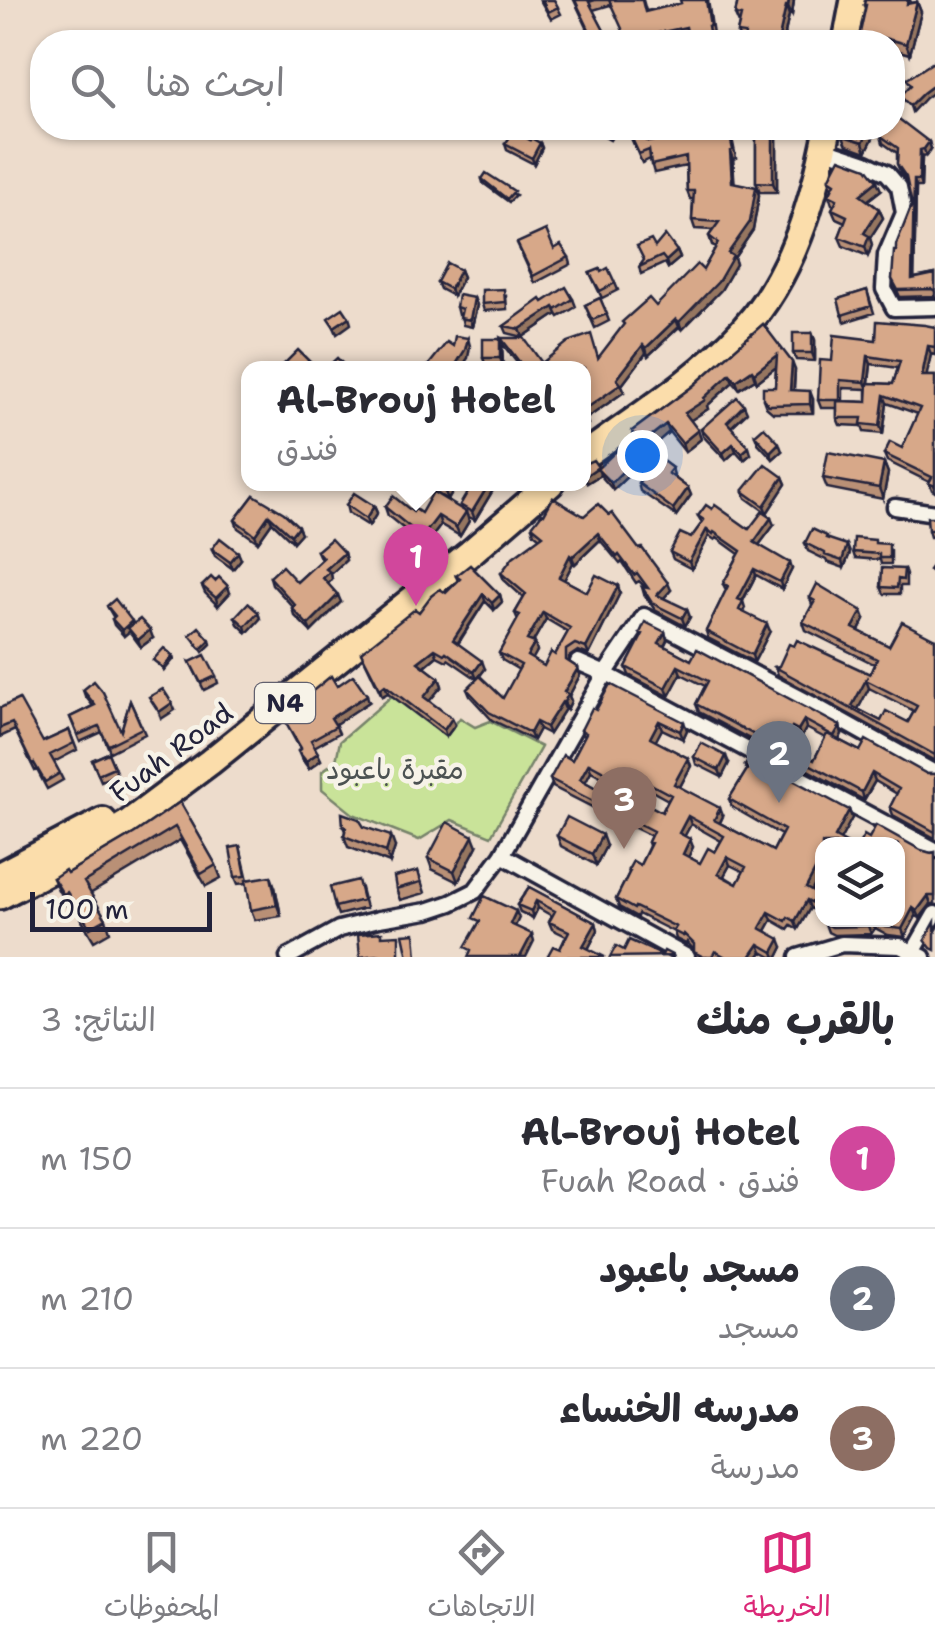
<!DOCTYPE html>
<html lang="ar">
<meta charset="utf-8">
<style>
:root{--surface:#fff;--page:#f2f2f3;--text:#2b2b33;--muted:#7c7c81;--line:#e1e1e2;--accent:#db2777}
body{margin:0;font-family:"Shantell Sans","Playpen Sans Arabic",sans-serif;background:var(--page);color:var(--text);direction:rtl}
.controls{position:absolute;right:30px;bottom:30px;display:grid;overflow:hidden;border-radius:20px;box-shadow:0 2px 8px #0004}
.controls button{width:90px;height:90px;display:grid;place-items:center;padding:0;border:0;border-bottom:2px solid var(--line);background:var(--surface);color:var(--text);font:50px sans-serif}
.scale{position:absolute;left:30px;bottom:25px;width:182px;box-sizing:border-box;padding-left:10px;border:5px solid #22223b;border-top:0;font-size:28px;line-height:35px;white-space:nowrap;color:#22223b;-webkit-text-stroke:8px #f7f3e8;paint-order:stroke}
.you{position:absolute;left:642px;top:455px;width:35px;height:35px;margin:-25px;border:8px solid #fff;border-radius:50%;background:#1a73e8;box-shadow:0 0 0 15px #1a73e833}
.badge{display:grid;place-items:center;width:65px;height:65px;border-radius:50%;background:var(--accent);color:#fff;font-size:32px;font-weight:700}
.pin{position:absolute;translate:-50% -82px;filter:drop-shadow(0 2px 5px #0008)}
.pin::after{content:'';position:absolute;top:52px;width:35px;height:30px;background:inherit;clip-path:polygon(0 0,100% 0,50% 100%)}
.popup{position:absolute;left:241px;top:361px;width:350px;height:130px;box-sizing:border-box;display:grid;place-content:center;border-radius:20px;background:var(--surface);filter:drop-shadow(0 2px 8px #0005);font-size:32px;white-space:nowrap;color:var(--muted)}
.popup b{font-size:38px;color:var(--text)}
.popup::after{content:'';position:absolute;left:50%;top:100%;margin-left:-20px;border:20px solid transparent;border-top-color:var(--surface)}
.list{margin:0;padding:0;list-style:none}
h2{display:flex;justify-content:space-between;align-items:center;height:130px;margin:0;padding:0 40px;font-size:42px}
h2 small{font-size:32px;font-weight:400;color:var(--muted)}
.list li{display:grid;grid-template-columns:65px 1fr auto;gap:30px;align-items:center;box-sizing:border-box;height:140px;padding:0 40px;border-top:2px solid var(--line)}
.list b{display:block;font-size:38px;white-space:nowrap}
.list p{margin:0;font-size:32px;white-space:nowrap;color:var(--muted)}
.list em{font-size:32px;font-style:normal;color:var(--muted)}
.icon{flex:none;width:55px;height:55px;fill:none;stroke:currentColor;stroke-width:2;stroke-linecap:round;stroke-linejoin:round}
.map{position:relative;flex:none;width:935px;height:957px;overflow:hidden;direction:ltr}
.search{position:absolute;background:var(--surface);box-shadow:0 2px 8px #0004;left:30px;right:30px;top:30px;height:110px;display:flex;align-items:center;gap:25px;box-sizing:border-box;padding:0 35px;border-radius:40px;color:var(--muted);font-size:38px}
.sheet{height:550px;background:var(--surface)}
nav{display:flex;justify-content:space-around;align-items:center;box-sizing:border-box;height:140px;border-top:2px solid var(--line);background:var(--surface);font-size:28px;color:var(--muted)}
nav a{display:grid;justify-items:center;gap:5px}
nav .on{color:var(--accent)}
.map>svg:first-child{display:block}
.green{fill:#c9e399;stroke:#76826a;stroke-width:2.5}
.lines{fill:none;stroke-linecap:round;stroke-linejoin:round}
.street-casing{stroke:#22223b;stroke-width:21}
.highway-casing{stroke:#22223b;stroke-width:32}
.street{stroke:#f7f3e8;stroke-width:14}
.highway{stroke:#fbddab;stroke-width:25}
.wall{fill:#b99076;stroke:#22223b;stroke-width:2.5;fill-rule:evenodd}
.shaded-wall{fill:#967660;stroke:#22223b;stroke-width:2.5}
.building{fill:#d7a889;stroke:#22223b;stroke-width:2.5;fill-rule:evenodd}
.labels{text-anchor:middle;stroke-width:9;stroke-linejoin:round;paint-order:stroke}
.shield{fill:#f7f3e8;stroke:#62616f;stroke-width:2.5}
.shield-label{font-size:25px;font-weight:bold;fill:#22223b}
.street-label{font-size:28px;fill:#22223b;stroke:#f7f3e8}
.park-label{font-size:28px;fill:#4c5252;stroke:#f7f3e8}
</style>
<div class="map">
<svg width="935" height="957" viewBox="0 0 935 957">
<rect width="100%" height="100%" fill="#eddccc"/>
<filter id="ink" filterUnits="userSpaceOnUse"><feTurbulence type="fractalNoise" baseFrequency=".01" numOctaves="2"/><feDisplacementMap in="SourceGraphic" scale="20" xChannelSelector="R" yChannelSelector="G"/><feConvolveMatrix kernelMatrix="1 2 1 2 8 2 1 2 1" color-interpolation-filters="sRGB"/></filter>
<g filter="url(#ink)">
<path class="green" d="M394,694L447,735L460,718L475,727L490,721L541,747L491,836L452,820L419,840L353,814L322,789V771L336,761L340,741Z"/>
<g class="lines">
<g class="street-casing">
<path id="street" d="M824,149L866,163L887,173L899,187L904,213L886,255L884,289L894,308L935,307
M895,507L935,513
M578,662L605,674L935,850
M502,855L687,957
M911,956L935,914
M288,957L339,929L379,919L427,911L451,903L475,891L502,855L605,674L644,616L815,706L935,773
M798,957L842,944L900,946L923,957"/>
</g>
<g class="highway-casing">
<path id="highway" d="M846,42L854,0
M584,456C637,417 697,380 742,331C793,275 814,200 828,128
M0,875L103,821
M0,896L58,866L127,824L210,762L470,553L550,484"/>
</g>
<use href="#street" class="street"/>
<use href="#highway" class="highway"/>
</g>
<path class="wall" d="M540,0H554L561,14L551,19Z
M574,0H643L646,11L708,0L713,34L711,35L712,42H689L688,35L657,42L610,5L593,10L610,42H594Z
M738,0H794L792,15H789L783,42H741L737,33L739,24L735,15Z
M910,0L911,3L917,2L921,12L910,54L892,49V42H858L865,8L864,5Z
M730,128L736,158L733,159L734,183L756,187L759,195L753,230L734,258L736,264L721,290L682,330L679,327L648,356L646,353L622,385L624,392L586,419L588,424L584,426V368H521L504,346L501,338L542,363L599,357L656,306L703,270L716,247L712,245L709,236L713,230L695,229L692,220L693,199H690L687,191L686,166L654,173L650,159L642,163L631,138L649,142Z
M756,128H775L777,137V192H760L756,182Z
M847,128H878L866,152L847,145L843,136Z
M881,136L929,142L931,149L926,156L922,157L921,187H916L914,278L935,274V296L900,297L892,279L896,251L912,205L907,182L900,171L897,164V153L883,143Z
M540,143L542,148L534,164L507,150L505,144Z
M482,179L516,195L509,202L483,183Z
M829,179L881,190L868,200L879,209L883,218L870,238L872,245L868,256L843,246L839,237L845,222L836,218L832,209L834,205L832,204L829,195L832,188Z
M655,247L677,251L680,258L668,268L665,263L641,274L639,267Z
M554,249L569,257L571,264L535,283L520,250Z
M460,270L463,277L453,296L440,289L437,282Z
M601,272L615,283L618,290L602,298L590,273Z
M867,290L874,313L845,322L838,299Z
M506,296L507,309L484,311L482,304Z
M474,298L477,305L472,327L463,325L461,315H458L456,307Z
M600,298L609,321L595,328L585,305Z
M573,299L576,307L559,317L557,314L523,337L507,333L504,326L543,302Z
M763,324L795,370L794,390L813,399V413H773L766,407L763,399L775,387L776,367L757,382L755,379L739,389L733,382L707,406L708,409L690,420L701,439L685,452L669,432L650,448L659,459L672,468L674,475L673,477L688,488L691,495L676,516L640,491L638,483L642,477L632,470L630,463L642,447L635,439L632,431L693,386Z
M935,327V355L931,354L926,376H935V492L932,490L929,482L887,461L884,454L902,448L918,414L887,403L883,434L864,432L862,426L840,425L837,418V408H821L818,400L832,361L876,340ZM871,364L898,368L893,384L869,383ZM843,388L867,389V402L843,401Z
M812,333L815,340V361L796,360L793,353Z
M502,346L503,365L486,366L483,358Z
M747,412L731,427L751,454L744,460L736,451L726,460L703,436L701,429Z
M755,435L782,451L773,459L758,443Z
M884,463L888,473L883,499L827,488L823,478Z
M584,464L599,468L629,465L632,472L613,490L600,475L587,483L584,478Z
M783,477L786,484L767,513L746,498L743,491Z
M421,484H491L493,490L475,520L467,516L469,521L460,536L441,525L425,546L388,516L385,507L421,513L462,509L460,505L468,493L457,485L448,500Z
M254,495L301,533L293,542L272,522L258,542L238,528L235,520Z
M553,498L671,590L664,598L690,617L685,626L655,610L644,594L642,587H645L639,581L636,583L622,562L620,564L600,540L575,564L573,563L564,580L587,592L618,586L620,593L589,655L578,651L569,657V662L578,668L580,675L569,696L571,701L567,710L565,709L549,734L539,729L533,740L492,720L470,696L467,689L477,679L448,659L447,661L437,656L424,667L439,678L442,686L429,701L455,725L446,737L388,693L382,696L361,652L446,593L458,581L456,576L500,595L502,602L494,610L485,601L458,644L485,669L479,677L503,698L519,670L502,660L499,653L518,620L515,613L524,598L504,580L501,573L540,538L534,533L532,526L544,514ZM546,619L568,632L555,655L544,666L532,659L537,651L533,642Z
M346,505L374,506L377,513L369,526L348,513Z
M698,516L749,529L774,525L759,545L792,569L782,589L756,575L743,601L745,608L743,612L770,631L754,662L708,638L706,631L726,590L723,584L739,554L717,538L715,540L709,536L692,569L673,559L670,552L691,538L702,523Z
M935,517V537H930L928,530Z
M828,539L850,553L844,568L827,562L826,560L808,551L805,543Z
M876,544L891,550V564H881L880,560L855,558L853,552Z
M212,549L241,559L233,569L215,556Z
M317,551L344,553L346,560L331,574L332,579L328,584L341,602L311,632L294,615L292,608L293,607L272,584L270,577L297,582L321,560Z
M904,569L906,575V586H900V594H884L881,587Z
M215,581L230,593L218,606L205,593L202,586Z
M810,598L865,619L859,631L889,646L935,639V761L778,675L775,667L870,674L874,664L806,630L803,622L812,605ZM869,688L914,711L908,722L881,721L858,709Z
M107,606L134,624L153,638L141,647L129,631L124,636L114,625L112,619L114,618Z
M258,612L260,619L247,633L238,624L235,617Z
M665,632L667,640L664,646L691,660L840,726L842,734L839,740L860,751L927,774H935V838L893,815L890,807L897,794L875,781L864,800L699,712L696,704L705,686L681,674L669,696L629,675L626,667L642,637L640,633ZM806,728L825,738L814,760L789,746L795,735L801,738Z
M190,662L216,676L218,683L204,690Z
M610,684L687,730L683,739L662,729L655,741L688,758L691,766L680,787L723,816L720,823L773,851L781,835L732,807L729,799L747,771L745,766L849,810L852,818L840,840L822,844V871L812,891L822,897V914L810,908L798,929L791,925L788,929L772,920L766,931L783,947L778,957H771L762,952L758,957H696L694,950L687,942L686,944L676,939L674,932L638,914L637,917L619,907L616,899L629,873L628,870L640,865L649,846L648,842L651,836L629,825L626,817L662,812L668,800L648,789L643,799L591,771L585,782L603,792L606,800L600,811L553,787L550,779L572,760L584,738L581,730L596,710ZM691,824L721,841L715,852L700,863L688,857L693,847L684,836ZM730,865L744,872L737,884L724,876Z
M337,686L369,702L335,724L339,733L314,747L321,760L309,769L301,758L298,751L300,749L282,716Z
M83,690L121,731L130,701L145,734L110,752L102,732L80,742L70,717L93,706L85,696Z
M0,708L43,742L69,730L77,750L54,762L63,780L47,789L37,770L35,771L15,730L0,737Z
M108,753L117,774L101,781L92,760Z
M694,757L729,763L722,777L696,764Z
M180,802L216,865L221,878L206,886L180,840L90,894L106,919L110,932L94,941L72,904L68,907L58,890L53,878L67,873L135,833Z
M343,826L364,827L395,847L390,863L348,847L344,836L345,831Z
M557,836L606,846L596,865L561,846Z
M869,838L931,853L935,852V904H931L920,918L916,916L905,937L888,935L875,928L871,934L834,935L828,932L825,924L898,920V844Z
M240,846L248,880L275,887L281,916L255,920L251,910L247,883L238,884L235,877Z
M477,846L458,882L432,869L428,858Z
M418,871L425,893L400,900L396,889Z
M529,887L596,923L598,930L588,949H560L566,936L552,929L549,922L552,916L538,908L533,918L520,912L517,905Z
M361,888L366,908L338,915L335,907Z"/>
<path class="shaded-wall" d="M789,0H794L792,15L788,6Z
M917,2L921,12L910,54L906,44Z
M786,6L789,15L783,42H778Z
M935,84V91L925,98L912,112L910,106L923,93Z
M770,128H775L777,137V192L773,183Z
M870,128H878L866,152L863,142Z
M929,142L931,149L926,156L924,149Z
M540,143L542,148L534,164L532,158Z
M920,150L922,157L921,187L919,180Z
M730,151L733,159L735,190L732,182Z
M914,180L916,187L914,286L912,279Z
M877,181L881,190L863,204L860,195Z
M756,187L759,195L753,230L734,258L736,264L721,290L682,330L679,322L728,253Z
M879,209L883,218L870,238L872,245L868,256L865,247L864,233Z
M677,251L680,258L668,268L666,261Z
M460,270L463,277L453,296L450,289Z
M474,298L477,305L472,327L470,320Z
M554,307L557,314L523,337L520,329Z
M349,317L351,324L337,334L334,327Z
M676,319L679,327L648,356L646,348Z
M812,333L815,340V361L812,353Z
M468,338L470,346L468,358L461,368H456L455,366Z
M500,339L502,346L503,365L500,358Z
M643,345L646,353L622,385L624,392L586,419L584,410L617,379Z
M928,346L931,354L925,384L922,376Z
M777,355L780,364L757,382L754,373Z
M868,356L871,364L868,389L865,382Z
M792,362L795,370L793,399L790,390Z
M752,370L755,379L739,389L736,381Z
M730,374L733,382L707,406L708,409L688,422L685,413Z
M810,391L813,399V413L810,404Z
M884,395L887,403L883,434L880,426Z
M744,405L747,412L729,429L727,422Z
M666,424L669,432L646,452L642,443Z
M698,430L701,439L685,452L682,443Z
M779,443L782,451L773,459L770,452Z
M733,444L736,451L726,460L723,453Z
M749,447L751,454L744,460L742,453Z
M884,463L888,473L883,499L879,488Z
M629,465L632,472L613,490L611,483Z
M598,467L600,475L587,483L585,476Z
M783,477L786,484L767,513L764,506Z
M450,484H456L457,485L448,500L445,492Z
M489,484H491L493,490L475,520L472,512Z
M688,488L691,495L676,516L673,509Z
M374,506L377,513L369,526L366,519Z
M466,512L469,521L460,536L456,527Z
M269,515L272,522L258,542L255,535Z
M438,516L441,525L425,546L422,537Z
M771,518L774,525L756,549L754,542Z
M298,526L301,533L293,542L291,535Z
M707,529L709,536L692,569L689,562Z
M598,533L600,540L575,564L572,557Z
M847,545L850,553L844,568L842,561Z
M238,552L241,559L233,569L230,562Z
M344,553L346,560L331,574L332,579L326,586L323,578L326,569Z
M570,555L573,563L562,584L559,577Z
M790,563L792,569L782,589L780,582Z
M754,569L756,575L740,605L738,599Z
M668,583L671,590L660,602L657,595Z
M228,586L230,593L218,606L216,598Z
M618,586L620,593L589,655L586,648Z
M483,594L485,601L455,647L453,640Z
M338,595L341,602L311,632L308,625Z
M500,595L502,602L494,610L492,603Z
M687,609L690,617L685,626L682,618Z
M862,611L865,619L856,636L853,628Z
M258,612L260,619L247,633L245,626Z
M543,612L546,619L530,647L527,640Z
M132,621L135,627L124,636L122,630Z
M767,624L770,631L754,662L752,655Z
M150,630L153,638L141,647L138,640Z
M665,632L667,640L662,651L659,643Z
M210,640L211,644L203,652L201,649Z
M535,643L537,651L530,664L527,656Z
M435,649L437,656L421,669L418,662Z
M173,656L174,659L164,671L163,668Z
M482,661L485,669L477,679L474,672Z
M678,666L681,674L669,696L666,688Z
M578,668L580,675L569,696L571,701L567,710L564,702V692Z
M439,678L442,686L426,705L424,697Z
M866,680L869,688L857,711L852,706Z
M385,685L388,693L382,696L380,689Z
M367,695L369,702L334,725L331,718Z
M562,702L565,709L549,734L546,727Z
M172,703L175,710L161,719L159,712Z
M452,718L455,725L446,737L444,730Z
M804,720L806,728L801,738L798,730Z
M659,721L662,729L653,746L650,738Z
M536,722L539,729L533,740L530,733Z
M684,722L687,730L683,739L680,731Z
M840,726L842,734L837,744L834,736Z
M792,727L795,735L786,751L783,743Z
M318,753L321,760L309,769L306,761Z
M726,756L729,763L722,777L719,770Z
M688,758L691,766L677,792L674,784Z
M589,763L591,771L583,787L580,779Z
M872,773L875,781L864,800L862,792Z
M645,781L648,789L643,799L640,791Z
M603,792L606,800L600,811L597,803Z
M720,808L723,816L717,828L714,820Z
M849,810L852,818L838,844L835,837Z
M688,816L691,824L682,841L679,833Z
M602,835L606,846L596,865L592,854Z
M391,836L395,847L390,863L386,852Z
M473,836L477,846L458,882L454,871Z
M690,839L693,847L686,862L683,854Z
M727,857L730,865L721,881L718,874Z
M822,857V871L809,896L806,888Z
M271,876L275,887L281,916L277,905Z
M928,896L931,904L920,918L917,911Z
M807,900L810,908L798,929L795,921Z
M536,901L538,908L533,918L531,911Z
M913,908L916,916L905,937L902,929Z
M516,911L519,918L513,931L510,924Z
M769,912L772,920L763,936L760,928Z
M872,920L875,928L871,934L868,926Z
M596,923L598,930L586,953L583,946Z
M532,934L534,941L526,957H520Z
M780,939L783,947L778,957H775L773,952Z
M759,944L762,952L758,957H750Z"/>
<path class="building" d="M542,0H554L558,7L548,12Z
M575,0H595L589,2L610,42H595Z
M609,0H642L645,12L681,3L680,0H706L710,26H708L711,42H689L686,27L654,34L657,42H628Z
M738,0H789L788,6H786L778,42H744L745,34L737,33L741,16L735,15Z
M865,0H908L907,4L917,2L906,44L884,38L883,42H858L866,5H864Z
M935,61V84L923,93L910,106L900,96L911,85L907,79Z
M895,116L929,142L924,149L920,150L919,180H914L912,279L935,274V291L932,289L898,290L892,279L894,251H896V245L912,205L906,177L897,164L898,148L881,136L887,128H892V120Z
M604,128H617L610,140L601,135Z
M686,128H728L733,150L730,151L732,182L756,187L750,222L728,253L733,256L718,282L679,322L676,319L646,348L643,345L617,379L621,384L584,410V368H524L501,338H524L542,363L568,342L591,334L598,358L624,324L622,322L649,298L656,306L697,264L703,270L718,243L709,236L719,222L692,220L694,191H687L686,157L651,165L649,150L639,154L628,130L649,142L687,133Z
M756,128H773V183L756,182Z
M847,128H870L863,142L843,136Z
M514,131L530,140L531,138L540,143L532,158L505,144Z
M840,158L867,168L877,181L860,195L879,209L864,233L869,236L865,247L839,237L847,216L832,209L837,199L829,195L835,183L829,179Z
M486,173L514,191L507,199L482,179Z
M546,230L554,249L561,245L569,257L533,276L517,243Z
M665,235L677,251L666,261L662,256L639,267L644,260L637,246L651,240L655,247Z
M447,263L460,270L450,289L437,282Z
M608,268L615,283L600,291L590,273L600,269L601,272Z
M566,287L573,299L556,310L554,307L520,329L504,326L541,299L543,302Z
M504,289L505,302L482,304V290Z
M867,290L871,306L842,315L838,299Z
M458,295L474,298L470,320L460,318L462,309L456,307Z
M600,298L607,314L592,320L585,305Z
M343,308L349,317L334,327L328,318Z
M877,321L925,325L935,327V347L928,346L922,376H935V486L929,483L932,477L884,454L890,442L902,448L920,408L884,395L880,426L861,424L862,418H837V401L867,402L868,383L893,384L900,361L868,356L865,382L840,380V400H818L820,360L832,361L834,335L876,340Z
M763,324L792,362L790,390L810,391V404L769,405L763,399V387H775L777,355L754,373L752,370L736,381L730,374L704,398L705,400L685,413L698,430L682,443L666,424L642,443L632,431L693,386Z
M793,333H812V353H793Z
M455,336L468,338L465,350L455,366L459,368H429L427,367L447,342L453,346Z
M483,339H500V358H483Z
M298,350L316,368H280Z
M337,358L343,364L339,368H326Z
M737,397L744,405L727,422L749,447L742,453L733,444L723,453L701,429Z
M764,427L779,443L770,452L755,435Z
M644,444L657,454L656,456L672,468L668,473L688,488L673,509L638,483L645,474L630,463Z
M616,451L629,465L611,483L597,469Z
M828,452L884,463L879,488L823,478Z
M593,460L598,467L585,476L584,464Z
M765,464L783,477L764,506L743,491Z
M431,484H450L445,492Z
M463,484H489L472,512L460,505L470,488Z
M433,492L466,512L456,527L438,516L422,537L385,507L393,496L413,512L415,509L421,513Z
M354,493L374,506L366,519L346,505Z
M254,495L284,513L298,526L291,535L269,515L255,535L235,520Z
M553,498L584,516L598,504L609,515L612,513L639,549L642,548L668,583L657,595L687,609L682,618L652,603L642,587L648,588L637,573L634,575L619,555L617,557L598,533L572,557L570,555L559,577L587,592L596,575L618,586L586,648L575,644L566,650V660L578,668L564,692L568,694L564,702H562L546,727L536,722L530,733L489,712L467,689L480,676L503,698L521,665L499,653L520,615L515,613L526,594L501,573L513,557L543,535L532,526L542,513L544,514ZM543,612L570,628L555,655L551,652L544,666L527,656L535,643L527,640Z
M706,505L712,509L715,505L749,529L762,512L771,518L754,542L790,563L780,582L754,569L738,599L743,601L739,610L767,624L752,655L706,631L728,586L723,584L741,551L714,532L713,534L707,529L689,562L670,552L680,533L691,538L704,520L698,516Z
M927,517H935V530H928Z
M812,529L827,536L826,538L847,545L842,561L825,555V553L805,543Z
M220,538L238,552L230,562L212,549Z
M854,538L875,540V543L889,544V558H879V554L853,552Z
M331,539L344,553L326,569L330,572L323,578L338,595L308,625L292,608L295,605L270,577L282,566L297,582L323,558L317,551Z
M935,562V574L929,570Z
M470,565L500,595L492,603L483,594L453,640L482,661L474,672L446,652L444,654L435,649L418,662L439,678L424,697L452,718L444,730L385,685L380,689L361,652L415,609L419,612L431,596L440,589L446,593L460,579L456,576Z
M882,568L904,569L903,580L898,579L897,588L881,587Z
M211,577L215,581L219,577L228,586L216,598L202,586Z
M817,584L862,611L853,628L889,646L902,622L935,639V755L775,667L779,666L789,644L794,646L797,640L870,674L877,659L803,622L815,601L810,598ZM868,676L866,680L917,706L908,722L886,711L881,721L852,706Z
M115,599L132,621L122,630L112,619L115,616L107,606Z
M248,603L258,612L245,626L235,617Z
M140,619L150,630L138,640L128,628Z
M645,622L665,632L659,643L691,660L697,649L840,726L834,736L804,720L798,730L792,727L783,743L814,760L827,734L860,751L866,740L927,774H935V832L890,807L899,789L872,773L862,792L696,704L708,681L678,666L666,688L626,667L643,634L640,633Z
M199,627L210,640L201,649L190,635Z
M164,648L173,656L163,668L153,660Z
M205,655L216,676L201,683L190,662Z
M353,675L367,695L331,718L336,726L311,740L318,753L306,761L298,751L301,748L282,716L331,676L337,686Z
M94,681L103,692L121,731L130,701L142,728L108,745L99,726L78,735L70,717L95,705L83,690Z
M610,684L684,722L680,731L659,721L650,738L688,758L674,784L720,808L714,820L773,851L784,830L729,799L748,768L745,766L750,757L849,810L835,837L848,844H822V857L806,888L822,897V908L807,900L795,921L788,917L786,921L769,912L760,928L780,939L773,952L759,944L750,957H726L715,951L712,957H704L694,952V944L684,934L683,936L673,931L676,927L635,907L634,909L616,899L630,871L628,870L633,861L640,865L651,843L648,842L653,831L626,817L636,798L662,812L671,795L645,781L640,791L589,763L580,779L603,792L597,803L550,779L563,755L572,760L586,733L581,730L592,708L596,710ZM688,816L724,836L715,852L708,848L700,863L683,854L690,839L679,833ZM727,857L746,867L737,884L718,874Z
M163,689L172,703L159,712L149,697Z
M19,699L43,742L69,730L74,743L50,755L60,773L45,782L34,763L32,764L12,723L0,728V708Z
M701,743L726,756L719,770L694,757Z
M108,753L114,767L98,774L92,760Z
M180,802L216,865L201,874L175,827L84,882L106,919L90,928L67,892L63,894L53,878L65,870L67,873L135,833Z
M342,813L359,819L364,827L391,836L386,852L344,836L346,827L343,826Z
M567,817L602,835L592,854L557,836Z
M447,822L473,836L454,871L428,858Z
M876,825L921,850L931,853L935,852V896H928L917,911L913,908L902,929L885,927L872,920L868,926L832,927L825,924L828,920H898V844H859L864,835L869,838Z
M240,846L246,876L235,877L230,848Z
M418,871L421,882L396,889L394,877Z
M271,876L277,905L251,910L246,880Z
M358,880L363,900L335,907L330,887Z
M529,887L596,923L583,946L605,957H547L553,946L560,949L569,931L549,922L555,911L536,901L531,911L517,905Z
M484,896L516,911L510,924L532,934L520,957H468L471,950L465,947L480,921L473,918Z
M935,922V950L931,948L925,940Z
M382,932V936L399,935V957H379V955L360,957L358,934Z
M415,933L417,957H408L403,934Z
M629,940L662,955L664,951L674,956L610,957L616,946L624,950Z"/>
</g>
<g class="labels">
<rect class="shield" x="255" y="683" width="60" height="40" rx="8"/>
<g class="shield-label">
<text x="285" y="712">N4</text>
</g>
<g class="street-label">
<text transform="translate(171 752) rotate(-37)" y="10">Fuah Road</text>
</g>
<g class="park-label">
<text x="395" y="779">مقبرة باعبود</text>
</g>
</g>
</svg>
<div class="controls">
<button><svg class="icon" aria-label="layers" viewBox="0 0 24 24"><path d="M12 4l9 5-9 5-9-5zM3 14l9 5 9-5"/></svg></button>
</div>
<div class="scale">100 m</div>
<div class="you"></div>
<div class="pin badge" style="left:416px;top:606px;background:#d1479c">1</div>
<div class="popup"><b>Al-Brouj Hotel</b>فندق</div>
<div class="pin badge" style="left:779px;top:803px;background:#6b7280">2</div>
<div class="pin badge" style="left:624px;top:849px;background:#8d6e63">3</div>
<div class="search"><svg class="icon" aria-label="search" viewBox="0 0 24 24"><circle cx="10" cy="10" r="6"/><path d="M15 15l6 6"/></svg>ابحث هنا</div>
</div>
<section class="sheet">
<h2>بالقرب منك<small>النتائج: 3</small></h2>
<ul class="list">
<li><span class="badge" style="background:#d1479c">1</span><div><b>Al-Brouj Hotel</b><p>فندق · Fuah Road</p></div><em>150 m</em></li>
<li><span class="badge" style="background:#6b7280">2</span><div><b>مسجد باعبود</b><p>مسجد</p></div><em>210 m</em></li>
<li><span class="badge" style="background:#8d6e63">3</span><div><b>مدرسه الخنساء</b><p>مدرسة</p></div><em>220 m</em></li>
</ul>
</section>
<nav>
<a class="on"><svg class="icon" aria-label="map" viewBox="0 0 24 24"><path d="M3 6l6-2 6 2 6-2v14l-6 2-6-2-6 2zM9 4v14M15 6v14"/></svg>الخريطة</a>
<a><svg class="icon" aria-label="directions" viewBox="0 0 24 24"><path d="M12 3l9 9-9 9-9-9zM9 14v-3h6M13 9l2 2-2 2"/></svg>الاتجاهات</a>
<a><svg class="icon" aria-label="saved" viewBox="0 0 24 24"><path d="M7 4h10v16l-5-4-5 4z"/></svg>المحفوظات</a>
</nav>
